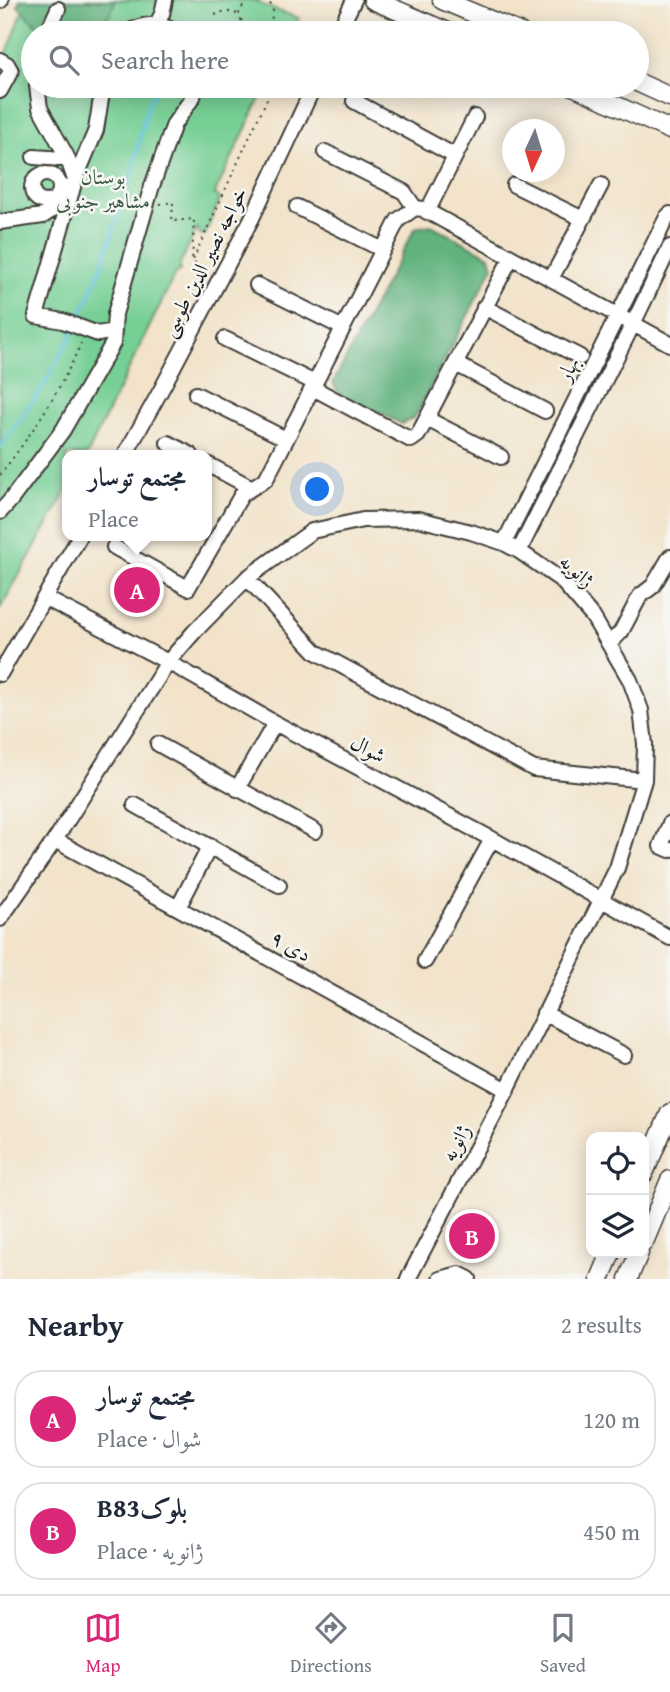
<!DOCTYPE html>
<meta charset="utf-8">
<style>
:root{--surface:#fff;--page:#f6f6f7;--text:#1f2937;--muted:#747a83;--line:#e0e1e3;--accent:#db2777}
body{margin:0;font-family:"Gentium Book Plus",Amiri,serif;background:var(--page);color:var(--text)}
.controls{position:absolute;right:21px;bottom:21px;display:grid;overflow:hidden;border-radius:14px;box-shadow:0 4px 18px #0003}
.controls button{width:63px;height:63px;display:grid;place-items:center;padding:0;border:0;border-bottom:2px solid var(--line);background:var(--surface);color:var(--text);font:35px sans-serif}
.compass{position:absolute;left:502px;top:119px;width:63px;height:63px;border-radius:50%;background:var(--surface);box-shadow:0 4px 18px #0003;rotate:184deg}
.you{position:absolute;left:318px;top:490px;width:24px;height:24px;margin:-18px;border:5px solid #fff;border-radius:50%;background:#1a73e8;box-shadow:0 0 0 10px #1a73e833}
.badge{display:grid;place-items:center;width:46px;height:46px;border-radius:50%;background:var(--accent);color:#fff;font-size:23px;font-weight:700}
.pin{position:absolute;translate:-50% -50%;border:4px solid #fff;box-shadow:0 2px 7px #0006}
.popup{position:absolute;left:62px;top:450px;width:150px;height:91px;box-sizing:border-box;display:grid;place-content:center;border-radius:14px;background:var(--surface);filter:drop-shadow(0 2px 5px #0005);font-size:23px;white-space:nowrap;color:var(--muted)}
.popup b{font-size:26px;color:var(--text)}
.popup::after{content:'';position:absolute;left:50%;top:100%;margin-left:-14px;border:14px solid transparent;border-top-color:var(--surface)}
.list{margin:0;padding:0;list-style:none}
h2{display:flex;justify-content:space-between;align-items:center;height:91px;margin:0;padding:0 28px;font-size:30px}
h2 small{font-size:23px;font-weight:400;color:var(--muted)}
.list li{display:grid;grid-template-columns:46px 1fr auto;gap:21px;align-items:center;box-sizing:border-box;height:98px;margin:0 14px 14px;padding:0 14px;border:2px solid var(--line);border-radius:28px}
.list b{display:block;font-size:26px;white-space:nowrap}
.list p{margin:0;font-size:23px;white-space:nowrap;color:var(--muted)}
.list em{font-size:23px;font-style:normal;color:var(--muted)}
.icon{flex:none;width:38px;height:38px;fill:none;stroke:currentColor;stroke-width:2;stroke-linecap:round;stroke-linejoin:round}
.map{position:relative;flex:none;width:670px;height:1279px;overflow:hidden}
.search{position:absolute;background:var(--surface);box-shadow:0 4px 18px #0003;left:21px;right:21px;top:21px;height:77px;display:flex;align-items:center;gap:18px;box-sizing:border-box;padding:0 24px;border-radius:38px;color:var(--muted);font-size:26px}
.sheet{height:315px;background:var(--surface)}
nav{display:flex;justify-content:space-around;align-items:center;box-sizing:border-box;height:98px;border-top:2px solid var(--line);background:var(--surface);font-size:19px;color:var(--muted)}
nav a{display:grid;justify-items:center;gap:4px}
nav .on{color:var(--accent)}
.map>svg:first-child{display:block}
.green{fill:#76cf95;stroke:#497658;stroke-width:2}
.forest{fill:#60b27e;stroke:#3e674d;stroke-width:2}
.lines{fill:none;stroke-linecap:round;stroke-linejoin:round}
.stream{stroke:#60c4de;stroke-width:3.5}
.minor-casing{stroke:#3c3a36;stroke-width:18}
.major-casing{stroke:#3c3a36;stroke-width:21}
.path{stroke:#3c3a36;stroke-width:2;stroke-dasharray:2 5;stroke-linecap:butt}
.minor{stroke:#fff;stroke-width:14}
.major{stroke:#fff;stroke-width:18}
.labels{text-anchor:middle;stroke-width:5;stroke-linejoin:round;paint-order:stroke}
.park-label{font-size:21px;fill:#3c5b46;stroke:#f6f6f2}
.street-label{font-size:21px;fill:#1c1c1c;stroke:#f6f6f2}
</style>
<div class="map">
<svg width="670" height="1279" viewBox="0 0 670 1279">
<rect width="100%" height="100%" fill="#f6f6f2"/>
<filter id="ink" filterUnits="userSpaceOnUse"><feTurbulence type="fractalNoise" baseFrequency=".0143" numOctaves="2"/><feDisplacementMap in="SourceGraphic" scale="14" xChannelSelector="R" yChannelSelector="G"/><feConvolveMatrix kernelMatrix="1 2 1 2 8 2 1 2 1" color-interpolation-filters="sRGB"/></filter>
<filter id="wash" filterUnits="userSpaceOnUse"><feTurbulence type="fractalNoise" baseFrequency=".00686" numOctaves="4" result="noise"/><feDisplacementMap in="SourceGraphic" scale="28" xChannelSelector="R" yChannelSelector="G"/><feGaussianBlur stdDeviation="1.57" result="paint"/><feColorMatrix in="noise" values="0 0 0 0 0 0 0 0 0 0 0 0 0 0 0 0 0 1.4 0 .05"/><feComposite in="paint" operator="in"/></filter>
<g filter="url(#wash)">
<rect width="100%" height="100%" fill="#f2e3ca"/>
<path class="green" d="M27,0H248L259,2L264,6L299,18L292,33H33V86H266L214,195H217L220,199L205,235L199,234L197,228L180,264V271L175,274L87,455H67V490L0,609V71Z"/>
<path class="forest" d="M20,0H115C112,14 104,22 94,32L93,30L75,26L74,23L63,20L57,26L42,31L18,6Z
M431,225L490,256L493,267L415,417L402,424L339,394L333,383L415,228Z"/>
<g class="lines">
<path class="stream" d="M77,324L100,271L131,176L148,104L159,86
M0,447L41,390L74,331"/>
</g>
</g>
<g filter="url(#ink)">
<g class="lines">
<g class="minor-casing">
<path id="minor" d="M0,1L1,0
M156,25L162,14L165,0
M47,33L58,9
M127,33C143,23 161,21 176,33
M338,33L354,0
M0,60L7,64L11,71L0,91
M37,86L40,108L67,157L75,180L36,316L63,321L98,334L114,331
M354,101L455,156
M325,152L404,192L415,208
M34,157L63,159L68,161
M32 188a14 14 0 1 1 28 0a14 14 0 1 1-28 0Z
M514,185L583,219
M297,207L383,250
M427,212L475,117
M0,222L43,216L61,204L75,180L96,130L103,86
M551,279L601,185
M257,285L343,328
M484,307L580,357
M225,339L315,383
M456,364L545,411
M313,388L411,440L418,435L511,258
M196,394L286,439
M427,419L501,457
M168,443L191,455
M125,455L161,390L252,218L314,86
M207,464L252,488
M0,512L10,501L63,430L113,343L115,314L151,189L174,124L193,97L196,86
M504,543L667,217L670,214
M114,547L188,588L242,494L266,479L398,220L415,208L423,209L670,344
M519,551L633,324L670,247
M247,578L316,652L534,769L644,780
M45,598L168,662L275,723L492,839L670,938
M609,644L621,632L640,596L653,586L670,557
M0,674L80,536
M158,744L315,831
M237,789L275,723
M135,805L279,885
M670,823L661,846L670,850
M55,840L507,1090
M178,908L210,846
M0,919L55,840L168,662L194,632L247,578L312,531L363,520L418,519L471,532L504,543L519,551L561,580L593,617L630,680L641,710L645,744L644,780L617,868L507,1090L408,1279
M425,961L492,839
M544,1013L624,1055
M440,1279L459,1274L469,1279"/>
</g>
<g class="major-casing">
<path id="major" d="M373,0L450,33
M442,0L521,33
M637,82L670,97
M573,86L670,130
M644,1173L670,1113
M644,1242L670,1180
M600,1279L611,1253
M628,1279L639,1253"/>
</g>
<path class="path" d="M246,0L239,14L244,27L257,30L271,23L273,9L268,0
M215,15L225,11L238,14
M258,31L264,33
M239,33L243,27
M23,67L33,57
M160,204L173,202L172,221L194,219L192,261
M208,271L192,262L273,86
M0,475C31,435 61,390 81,343"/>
<use href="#minor" class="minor"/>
<use href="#major" class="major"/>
</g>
</g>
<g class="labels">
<g class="park-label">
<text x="103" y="184">بوستان<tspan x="103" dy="24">مشاهیر جنوبی</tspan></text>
</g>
<g class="street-label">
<text transform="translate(204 262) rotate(-63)" y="7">خواجه نصیر الدین طوسی</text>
<text transform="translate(568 369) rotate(-63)" y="7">بهار</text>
<text transform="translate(577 571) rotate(43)" y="7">ژانویه</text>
<text transform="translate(368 749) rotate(28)" y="7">شوال</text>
<text transform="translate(291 946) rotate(29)" y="7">۹ دی</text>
<text transform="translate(456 1143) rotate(-62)" y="7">ژانویه</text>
</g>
</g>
</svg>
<div class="controls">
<button><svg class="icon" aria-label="locate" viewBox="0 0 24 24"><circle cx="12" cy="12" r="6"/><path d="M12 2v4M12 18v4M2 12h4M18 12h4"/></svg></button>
<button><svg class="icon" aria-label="layers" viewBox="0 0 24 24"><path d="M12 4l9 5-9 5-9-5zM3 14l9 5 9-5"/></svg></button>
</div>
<svg class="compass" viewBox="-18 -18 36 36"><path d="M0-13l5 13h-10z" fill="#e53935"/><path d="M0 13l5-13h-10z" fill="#747a83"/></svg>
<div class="you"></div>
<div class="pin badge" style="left:137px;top:590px">A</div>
<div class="popup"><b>مجتمع توسار</b>Place</div>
<div class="pin badge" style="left:472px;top:1236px">B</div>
<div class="search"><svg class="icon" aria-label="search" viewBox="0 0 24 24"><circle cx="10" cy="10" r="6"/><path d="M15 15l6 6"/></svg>Search here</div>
</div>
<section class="sheet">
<h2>Nearby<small>2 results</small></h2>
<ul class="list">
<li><span class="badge">A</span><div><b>مجتمع توسار</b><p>Place · شوال</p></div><em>120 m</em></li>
<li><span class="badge">B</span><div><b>B83بلوک</b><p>Place · ژانویه</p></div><em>450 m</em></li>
</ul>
</section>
<nav>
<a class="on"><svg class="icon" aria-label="map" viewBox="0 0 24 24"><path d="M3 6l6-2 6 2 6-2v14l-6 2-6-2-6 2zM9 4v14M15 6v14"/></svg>Map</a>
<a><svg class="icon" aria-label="directions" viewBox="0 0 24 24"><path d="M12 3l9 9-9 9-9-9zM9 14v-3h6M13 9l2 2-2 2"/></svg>Directions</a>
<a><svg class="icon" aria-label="saved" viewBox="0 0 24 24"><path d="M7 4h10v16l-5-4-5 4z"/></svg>Saved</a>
</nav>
